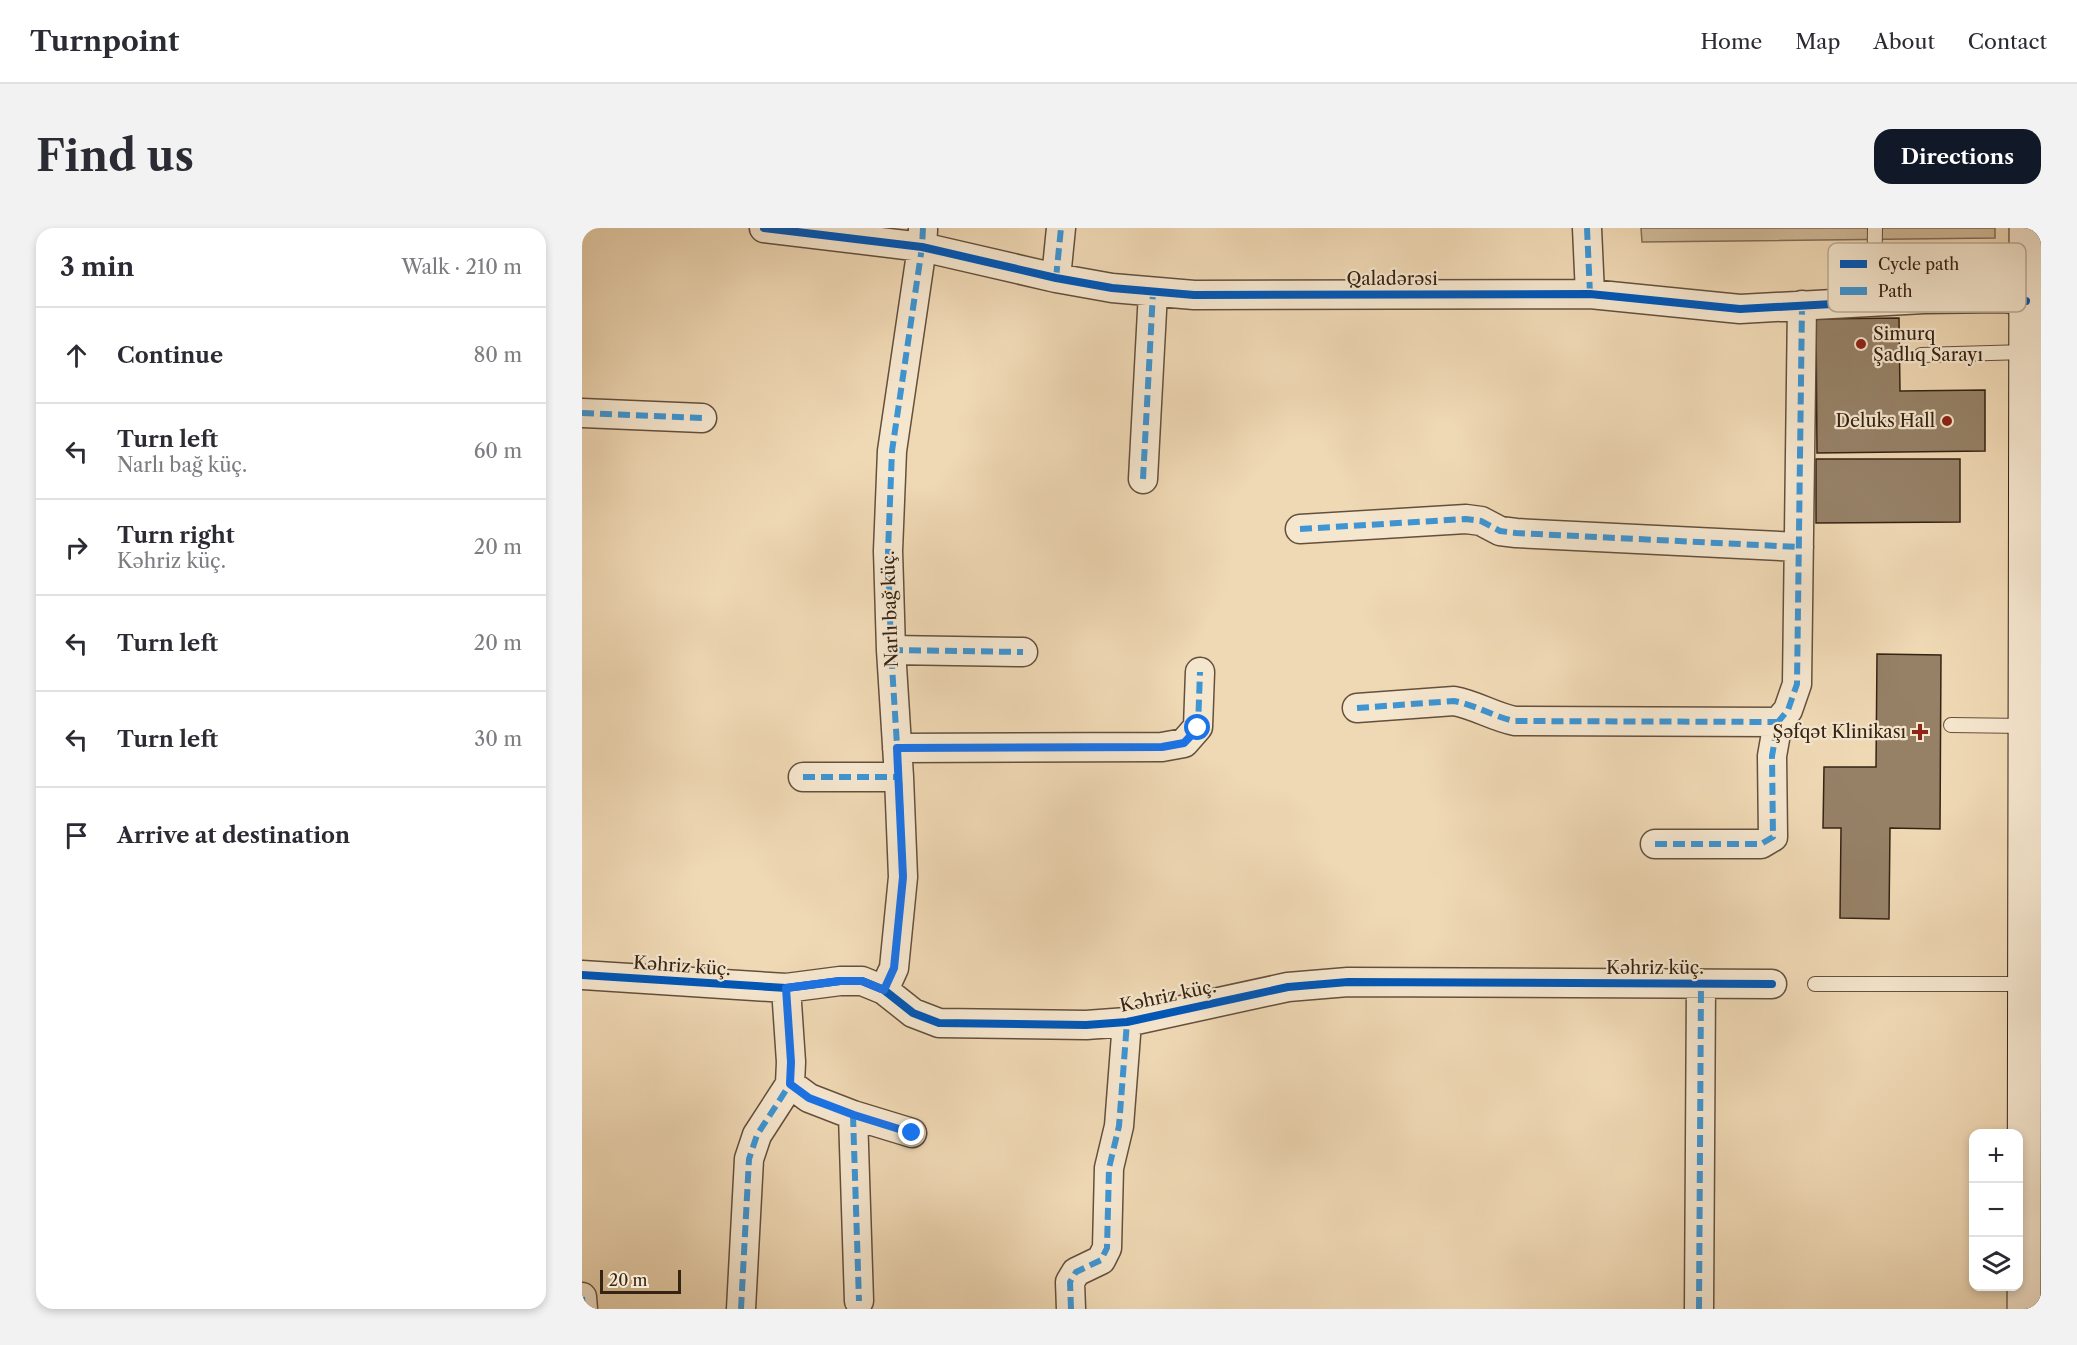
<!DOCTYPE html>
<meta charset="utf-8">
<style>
:root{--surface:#fff;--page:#f2f2f3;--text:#2b2b33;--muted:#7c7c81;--line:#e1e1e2;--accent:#111827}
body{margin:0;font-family:"Libre Caslon Text",serif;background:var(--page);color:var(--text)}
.controls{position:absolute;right:18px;bottom:18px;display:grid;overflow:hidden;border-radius:12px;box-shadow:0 3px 9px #0003}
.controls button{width:54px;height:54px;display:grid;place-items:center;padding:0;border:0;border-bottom:2px solid var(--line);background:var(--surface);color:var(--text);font:30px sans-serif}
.scale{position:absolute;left:18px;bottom:15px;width:81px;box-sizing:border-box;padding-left:6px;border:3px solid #352314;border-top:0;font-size:16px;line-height:21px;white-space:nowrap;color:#352314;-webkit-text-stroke:4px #f5e6ce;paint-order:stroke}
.stop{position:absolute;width:18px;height:18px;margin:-14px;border:4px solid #1a73e8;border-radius:50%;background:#fff}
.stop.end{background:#1a73e8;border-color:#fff;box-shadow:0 2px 6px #0008}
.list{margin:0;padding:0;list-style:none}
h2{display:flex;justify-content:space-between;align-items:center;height:78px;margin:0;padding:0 24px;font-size:26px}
h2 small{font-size:20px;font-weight:400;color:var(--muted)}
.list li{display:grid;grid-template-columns:39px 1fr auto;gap:18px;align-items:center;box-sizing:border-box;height:96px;padding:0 24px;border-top:2px solid var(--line)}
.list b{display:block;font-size:22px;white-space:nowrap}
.list p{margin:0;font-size:20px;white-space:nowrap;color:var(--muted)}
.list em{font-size:20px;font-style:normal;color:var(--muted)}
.icon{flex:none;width:33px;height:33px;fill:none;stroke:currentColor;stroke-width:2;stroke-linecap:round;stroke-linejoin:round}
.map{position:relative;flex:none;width:1459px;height:1081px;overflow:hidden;border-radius:18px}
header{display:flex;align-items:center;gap:36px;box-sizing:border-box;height:84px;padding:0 30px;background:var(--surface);border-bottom:2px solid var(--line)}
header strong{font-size:28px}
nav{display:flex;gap:33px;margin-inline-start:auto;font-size:21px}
.intro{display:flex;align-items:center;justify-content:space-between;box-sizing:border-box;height:144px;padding:0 36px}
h1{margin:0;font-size:42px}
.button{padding:15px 27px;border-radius:18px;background:var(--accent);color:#fff;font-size:21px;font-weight:700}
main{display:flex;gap:36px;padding:0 36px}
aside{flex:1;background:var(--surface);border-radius:18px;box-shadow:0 3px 9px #0003}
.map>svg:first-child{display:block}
.green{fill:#cfb999;stroke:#826e56;stroke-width:1.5}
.building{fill:#968167;stroke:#352314;stroke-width:1.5}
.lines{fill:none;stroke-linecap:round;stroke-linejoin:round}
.lane-casing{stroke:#64503c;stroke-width:16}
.street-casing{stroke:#64503c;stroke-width:31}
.secondary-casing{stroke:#352314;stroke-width:35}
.lane{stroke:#f5e6ce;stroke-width:14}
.street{stroke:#f5e6ce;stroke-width:28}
.secondary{stroke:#f5e6ce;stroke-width:33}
.quiet{stroke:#3e95d3;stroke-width:6;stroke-dasharray:12 6;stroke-linecap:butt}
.cycleway-casing{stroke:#f5e6ce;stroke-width:11}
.cycleway{stroke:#0057b8;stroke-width:8}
.route{stroke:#1a73e8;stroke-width:8}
.poi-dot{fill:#8f2418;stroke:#f5e6ce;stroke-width:2}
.labels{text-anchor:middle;stroke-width:4.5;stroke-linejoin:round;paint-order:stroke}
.street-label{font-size:18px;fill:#352314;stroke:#f5e6ce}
.poi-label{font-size:18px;fill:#352314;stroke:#f5e6ce;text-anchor:end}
.key{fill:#f5e6ce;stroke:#bbac96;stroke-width:1.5}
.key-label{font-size:16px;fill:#352314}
</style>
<header>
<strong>Turnpoint</strong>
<nav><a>Home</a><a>Map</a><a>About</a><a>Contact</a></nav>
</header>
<div class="intro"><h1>Find us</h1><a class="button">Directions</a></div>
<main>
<aside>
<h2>3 min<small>Walk · 210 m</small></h2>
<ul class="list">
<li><svg class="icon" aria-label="ahead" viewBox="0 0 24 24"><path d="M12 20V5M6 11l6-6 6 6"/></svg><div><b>Continue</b></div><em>80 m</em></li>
<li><svg class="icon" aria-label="left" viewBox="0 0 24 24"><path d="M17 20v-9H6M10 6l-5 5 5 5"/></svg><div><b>Turn left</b><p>Narlı bağ küç.</p></div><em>60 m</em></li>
<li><svg class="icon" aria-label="right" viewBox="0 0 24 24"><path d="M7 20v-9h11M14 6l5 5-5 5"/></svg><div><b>Turn right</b><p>Kəhriz küç.</p></div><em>20 m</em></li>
<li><svg class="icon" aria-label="left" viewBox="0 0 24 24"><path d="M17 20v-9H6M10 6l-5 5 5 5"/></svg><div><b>Turn left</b></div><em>20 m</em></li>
<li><svg class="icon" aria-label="left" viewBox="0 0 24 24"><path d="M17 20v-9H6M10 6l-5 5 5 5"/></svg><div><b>Turn left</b></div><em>30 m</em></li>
<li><svg class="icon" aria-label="arrive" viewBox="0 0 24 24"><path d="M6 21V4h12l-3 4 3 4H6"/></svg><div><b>Arrive at destination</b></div></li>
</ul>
</aside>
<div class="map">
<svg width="1459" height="1081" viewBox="0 0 1459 1081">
<rect width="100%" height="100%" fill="#efd8b4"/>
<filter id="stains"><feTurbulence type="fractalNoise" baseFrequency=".00333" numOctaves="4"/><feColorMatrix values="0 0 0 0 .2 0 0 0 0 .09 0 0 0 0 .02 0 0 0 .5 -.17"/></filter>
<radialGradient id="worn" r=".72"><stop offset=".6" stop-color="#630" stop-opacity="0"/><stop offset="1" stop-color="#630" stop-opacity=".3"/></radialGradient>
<path class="green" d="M1059,0H1413V10L1060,14Z"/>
<path class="building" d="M1317,90L1318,163L1403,162V223L1235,225L1234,91Z
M1234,231H1378V294L1234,295Z
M1295,426L1359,427L1358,601L1308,600L1307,691L1258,690L1259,600H1241L1242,539H1294Z"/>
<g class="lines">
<g class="lane-casing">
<path id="lane" d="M1292,73L1293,0
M1339,127L1443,124
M1369,497L1443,498
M1233,756H1442"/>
</g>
<g class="street-casing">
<path id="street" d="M182,0L340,19L474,50L530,60L612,67L1008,66L1158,81L1342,71L1421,70L1444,73
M1005,0L1008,66
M474,50L479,0
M0,185L120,190
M561,251L571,64
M718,301L884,291L899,293L918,303L934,305L1217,319
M309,422L441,424
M775,480L872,473C894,477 912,489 933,493L1196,494
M315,520L580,519L602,515L616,499L618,444
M221,549H317
M1073,616H1179L1191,609L1190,528L1196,494L1206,482L1215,456L1220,77
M0,747L204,760L258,753H280L302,762L331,785L357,795L504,797L545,794L706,759L766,754L1190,756
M302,762L312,740L321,649L317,549L309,422L306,323L310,223L340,19L341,2
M208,856L227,870L271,887L330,905
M271,887L277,1073
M0,1069L1,1081
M159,1081L167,931L175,907L208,856L209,834L204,760
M489,1081L488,1054L494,1044L519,1032L525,1020L527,940L537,898L545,794
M1117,1081L1119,756"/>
</g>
<g class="secondary-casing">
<path id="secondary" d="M1442,1081L1444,0"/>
</g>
<use href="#lane" class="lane"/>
<use href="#street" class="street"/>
<use href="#secondary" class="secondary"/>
<path class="quiet" d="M1005,0L1008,66
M474,50L479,0
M0,185L120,190
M561,251L571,64
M718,301L884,291L899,293L918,303L934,305L1217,319
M309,422L441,424
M775,480L872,473C894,477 912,489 933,493L1196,494
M315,520L580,519L602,515L616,499L618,444
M221,549H317
M1073,616H1179L1191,609L1190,528L1196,494L1206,482L1215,456L1220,77
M302,762L312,740L321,649L317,549L309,422L306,323L310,223L340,19L341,0
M208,856L227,870L271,887L330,905
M271,887L277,1073
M0,1069L1,1081
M159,1081L167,931L175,907L208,856L209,834L204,760
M489,1081L488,1054L494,1044L519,1032L525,1020L527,940L537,898L545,794
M1117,1081L1119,756"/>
<g class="cycleway-casing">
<path id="cycleway" d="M182,0L340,19L474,50L530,60L612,67L1008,66L1158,81L1342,71L1421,70L1444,73
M0,747L204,760L258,753H280L302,762L331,785L357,795L504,797L545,794L706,759L766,754L1190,756"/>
</g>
<use href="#cycleway" class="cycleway"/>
</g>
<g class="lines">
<path class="route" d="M330,905L272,887L227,870L208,856L209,834L204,760L258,753H280L302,762L312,740L321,649L315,520L580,519L602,515L616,500"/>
</g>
<g class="poi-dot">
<circle cx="1279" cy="116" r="6"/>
<circle cx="1365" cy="193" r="6"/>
<path d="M1335 495h6v6h6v6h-6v6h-6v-6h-6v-6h6z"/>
</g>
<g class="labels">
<g class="street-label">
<text x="810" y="57">Qaladərəsi</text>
<text transform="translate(308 381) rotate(-92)" y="6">Narlı bağ küç.</text>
<text transform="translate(100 738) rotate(4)" y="6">Kəhriz küç.</text>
<text x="1073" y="746">Kəhriz küç.</text>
<text transform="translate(586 768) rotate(-12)" y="6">Kəhriz küç.</text>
</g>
<g class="poi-label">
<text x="1291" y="112" text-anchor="start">Simurq<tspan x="1291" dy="21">Şadlıq Sarayı</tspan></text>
<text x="1353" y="199">Deluks Hall</text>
<text x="1324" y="510">Şəfqət Klinikası</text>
</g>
</g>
<rect x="1246" y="15" width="198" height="69" rx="9" class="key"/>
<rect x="1258" y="32" width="27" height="8" fill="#0057b8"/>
<rect x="1258" y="59" width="27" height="8" fill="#3e95d3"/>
<g class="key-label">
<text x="1296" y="42">Cycle path</text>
<text x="1296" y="69">Path</text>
</g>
<rect width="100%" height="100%" filter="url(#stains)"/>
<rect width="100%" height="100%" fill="url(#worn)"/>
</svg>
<div class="controls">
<button>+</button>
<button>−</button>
<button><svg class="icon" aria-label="layers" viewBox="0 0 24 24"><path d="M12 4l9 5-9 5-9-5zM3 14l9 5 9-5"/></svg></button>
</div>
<div class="scale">20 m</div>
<div class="stop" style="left:616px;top:500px"></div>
<div class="stop end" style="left:330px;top:905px"></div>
</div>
</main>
